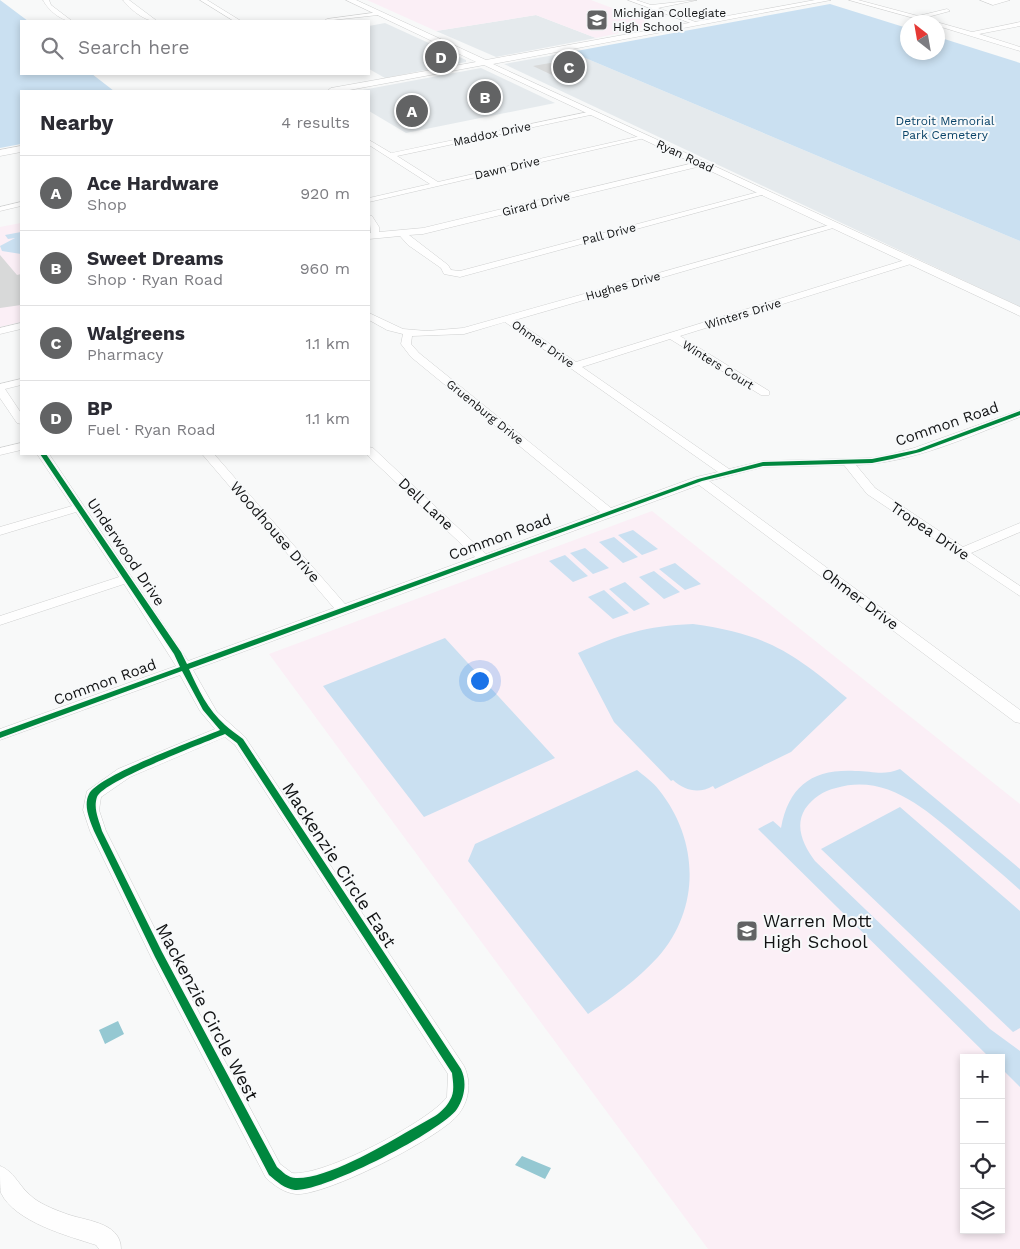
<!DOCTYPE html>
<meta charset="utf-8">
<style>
:root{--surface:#fff;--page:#f2f2f3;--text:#2b2b33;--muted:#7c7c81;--line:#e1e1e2;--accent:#626364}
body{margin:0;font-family:"Work Sans",sans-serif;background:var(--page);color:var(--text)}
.controls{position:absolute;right:15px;bottom:15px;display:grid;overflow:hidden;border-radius:0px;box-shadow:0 2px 8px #0003}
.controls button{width:45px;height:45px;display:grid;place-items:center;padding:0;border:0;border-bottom:1px solid var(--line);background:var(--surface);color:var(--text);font:25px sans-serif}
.compass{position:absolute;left:900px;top:15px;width:45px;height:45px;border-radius:50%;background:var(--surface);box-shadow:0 2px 8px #0003;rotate:329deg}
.you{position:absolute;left:479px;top:680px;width:18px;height:18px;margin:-12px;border:4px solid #fff;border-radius:50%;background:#1a73e8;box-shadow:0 0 0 8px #1a73e833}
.badge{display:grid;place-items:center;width:32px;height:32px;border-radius:50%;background:var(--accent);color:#fff;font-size:16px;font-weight:700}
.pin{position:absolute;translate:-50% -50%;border:2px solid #fff;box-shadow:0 1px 5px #0006}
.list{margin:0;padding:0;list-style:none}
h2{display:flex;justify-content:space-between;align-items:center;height:65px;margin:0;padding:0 20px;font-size:21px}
h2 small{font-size:16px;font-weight:400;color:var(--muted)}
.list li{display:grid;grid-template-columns:32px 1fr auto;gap:15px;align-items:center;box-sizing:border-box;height:75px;padding:0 20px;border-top:1px solid var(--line)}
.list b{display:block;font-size:19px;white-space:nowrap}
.list p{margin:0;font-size:16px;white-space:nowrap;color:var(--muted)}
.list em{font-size:16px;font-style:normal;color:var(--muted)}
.icon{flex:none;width:28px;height:28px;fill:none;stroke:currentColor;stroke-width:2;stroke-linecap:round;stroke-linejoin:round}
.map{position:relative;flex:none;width:1020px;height:1249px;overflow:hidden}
.search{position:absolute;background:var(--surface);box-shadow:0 2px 8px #0003;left:20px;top:20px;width:350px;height:55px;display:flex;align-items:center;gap:12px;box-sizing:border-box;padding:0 18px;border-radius:0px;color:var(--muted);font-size:19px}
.panel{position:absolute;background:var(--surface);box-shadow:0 2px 8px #0003;left:20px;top:90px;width:350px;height:365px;border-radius:0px}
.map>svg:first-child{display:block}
.built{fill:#e5eaed}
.education{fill:#fbeff6;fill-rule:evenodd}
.green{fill:#cae0f1}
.water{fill:#95c8d2}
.building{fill:#d8d9d9}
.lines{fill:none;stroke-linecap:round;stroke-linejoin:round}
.minor-casing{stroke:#cfd0d0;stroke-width:1}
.major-casing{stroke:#cfd0d0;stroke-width:1}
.minor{fill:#fefefe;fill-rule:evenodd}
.major{fill:#fefefe;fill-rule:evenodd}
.cycleway-casing{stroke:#f7f9fa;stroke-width:3}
.cycleway{fill:#00873e;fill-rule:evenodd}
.labels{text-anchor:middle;stroke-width:4;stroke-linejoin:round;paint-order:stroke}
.far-poi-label{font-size:12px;fill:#111213;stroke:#f7f9fa;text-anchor:start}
.far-park-label{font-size:12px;fill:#094368;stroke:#f7f9fa}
.far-street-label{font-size:12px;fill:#111213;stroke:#f7f9fa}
.street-label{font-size:15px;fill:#111213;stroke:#f7f9fa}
.near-street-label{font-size:18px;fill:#111213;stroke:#f7f9fa}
.near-poi-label{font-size:18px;fill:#111213;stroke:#f7f9fa;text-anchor:start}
</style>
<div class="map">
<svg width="1020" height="1249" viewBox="0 0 1020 1249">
<rect width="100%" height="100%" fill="#f8f9f9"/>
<path class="built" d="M536,15L596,38L496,57L436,31Z
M385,23L466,60V62L385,78L369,69V26Z
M571,52L1020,241V307L504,64Z
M481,68L555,103L406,133L369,111V91H357Z"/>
<path class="education" d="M367,0H591L657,25L596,38L536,15L436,31Z
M21,223V322L0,327V227Z
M652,511L1020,804V1249H708L269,654ZM964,1058H1001V1230H964Z"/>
<path class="green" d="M0,0L28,21H21V74H92L114,91H21V144L0,148Z
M830,4L907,28L908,52H938V37L1020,63V241L571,52Z
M21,232V254L2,251L0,246L15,238L8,239L5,235Z
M633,530L658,549L642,555L618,535Z
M614,537L638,557L623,563L599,542Z
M585,548L609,568L593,574L570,553Z
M565,555L588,576L573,582L549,561Z
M675,563L701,584L685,590L659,569Z
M654,571L680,592L664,599L639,577Z
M625,582L650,604L634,611L609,589Z
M604,590L629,613L613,619L588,597Z
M693,624C765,634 792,651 847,698L791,752L715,789L713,786C699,794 685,791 673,780L671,781L614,722L578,653C621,634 645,626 693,624Z
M445,638L555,758L424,817L323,686Z
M900,769L1020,869V890C1001,873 982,857 962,840C926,810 887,773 836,788C823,791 813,798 805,809C794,827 804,846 815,861L990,1029L1020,1051V1087L1001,1068V1058H990L758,829L773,821L781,828C789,786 812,769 855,771C873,771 883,776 900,769Z
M637,770C644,776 653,782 659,790C699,840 701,908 658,957C637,980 613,997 588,1014L468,861L475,844Z
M900,807L1020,911V1028L1013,1032L821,849Z"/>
<path class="water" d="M118,1021L124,1034L105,1044L99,1030Z
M522,1156L551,1168L545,1179L515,1165Z"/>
<path class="building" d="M567,60L583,69L552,75L533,66Z
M0,255L17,275L21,274V305L0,308Z"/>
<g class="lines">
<g class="minor-casing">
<path id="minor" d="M43,0H49L51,5L72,21C61,21 48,10 43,0Z
M123,0H129L157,21C145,22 130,9 123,0Z
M200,0H207L241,21H234Z
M628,0H636L651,5L697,0L658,8L701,24L696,25Z
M849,0H858L918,16L947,9L950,11L924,18L936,22H928Z
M980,0H1010L993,5Z
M380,12L378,15L324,21L327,19Z
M937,22L940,23L972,32L1020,22V26L979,34L1020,47V51L938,26Z
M593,111L595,114L397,156L438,182L645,135L649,137L369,202V198L430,184L369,145V140L391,153Z
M702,161L706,163L705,165L423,234L409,235L448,265L451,270L460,271L762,191L769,193L460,277L444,274L441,268L408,245L400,236L369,239V233H371L369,215L372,216L379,227V232L423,228Z
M21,202V206L0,211V207Z
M833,224L840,226L515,320L576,362L908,259H914V263L680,336L769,391V395H761L670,339L582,367L729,469L763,461L872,458L892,454L914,448L1020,410V417C967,437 913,463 856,465L875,488L963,547L1020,523V532L971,553L1020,586V596L867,494L844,465L763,467L709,481L1020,710V723L1015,722L699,485L193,670L217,712L245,737L464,1066C472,1083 469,1102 457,1116C437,1139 326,1196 296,1194C284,1193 274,1185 266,1178L152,959L90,831L83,810L87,791L118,769L215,729L200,711L180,675L0,740V729L176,666L124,584L0,625V616L119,577L76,512L0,535V527L72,506L37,454H49L188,661L334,608L202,454H214L345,604L475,557L366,454H369V447L373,448L486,554L600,512L411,357L401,344L403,334L387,330L369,320V313L403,329L427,331L463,328ZM505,322L718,472L696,477L611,508L419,353L411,344L412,336L464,334ZM225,737L235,745L448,1074L447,1097C430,1121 323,1177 292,1173L280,1164L165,949L106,831L99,810L101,797L130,777Z
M21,323V329L0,334V328Z
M21,379V385L5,389L21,413V424L17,423L0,398V384Z
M21,443V450L0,455V448Z
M0,1166C14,1171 19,1186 30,1195C38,1203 53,1209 64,1213C83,1221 121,1221 121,1249H99L96,1245C68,1236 15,1222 1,1193C0,1187 0,1173 0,1166Z"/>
</g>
<g class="major-casing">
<path id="major" d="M346,0H356L486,60L815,0H831L493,64L1020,307V316L484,65L344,91H327L331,88L476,62Z
M21,146V152L0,156V150Z"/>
</g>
<use href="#minor" class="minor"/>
<use href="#major" class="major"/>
<g class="cycleway-casing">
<path id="cycleway" d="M1020,411V415L920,452L892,459L872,463L763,466L702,481L189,669C198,689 208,710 225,725C230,730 237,734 243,739L461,1069C467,1081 465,1097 457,1109C442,1131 323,1192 295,1190C285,1189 276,1181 269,1175L155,957L94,831C90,820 83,806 89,794C99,775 196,740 220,730L203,710L182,671L0,738V732L180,667L174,654L40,454H46L181,652L187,664L698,479L763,462L872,459L892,455L916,450ZM225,734L237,743L452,1073C453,1082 455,1092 450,1100C447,1106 441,1112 435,1116C425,1122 415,1127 405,1133C379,1148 326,1179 296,1178C288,1178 283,1172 277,1167L162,952L102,831C99,820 93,809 97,797C103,781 204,743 225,734Z"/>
</g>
<use href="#cycleway" class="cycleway"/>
</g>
<defs>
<g id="school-square" transform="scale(1.125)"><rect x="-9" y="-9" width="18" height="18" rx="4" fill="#626364" stroke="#f7f9fa"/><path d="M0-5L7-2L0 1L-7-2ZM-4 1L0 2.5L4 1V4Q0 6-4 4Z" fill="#fff"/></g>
</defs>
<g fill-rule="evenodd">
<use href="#school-square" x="597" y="20"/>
<use href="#school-square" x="747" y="931"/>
</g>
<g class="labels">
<g class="far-poi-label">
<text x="613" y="17">Michigan Collegiate<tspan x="613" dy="14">High School</tspan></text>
</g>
<g class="far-park-label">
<text x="945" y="125">Detroit Memorial<tspan x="945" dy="14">Park Cemetery</tspan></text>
</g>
<g class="far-street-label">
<text transform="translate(492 134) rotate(-12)" y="4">Maddox Drive</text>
<text transform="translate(685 156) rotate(25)" y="4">Ryan Road</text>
<text transform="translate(507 168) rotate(-13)" y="4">Dawn Drive</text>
<text transform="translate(536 204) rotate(-14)" y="4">Girard Drive</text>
<text transform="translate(609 234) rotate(-15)" y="4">Pall Drive</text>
<text transform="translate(623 286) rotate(-16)" y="4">Hughes Drive</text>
<text transform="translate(743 314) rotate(-17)" y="4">Winters Drive</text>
<text transform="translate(543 344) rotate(35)" y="4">Ohmer Drive</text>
<text transform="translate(718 365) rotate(32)" y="4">Winters Court</text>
<text transform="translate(485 412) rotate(39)" y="4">Gruenburg Drive</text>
</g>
<g class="street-label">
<text transform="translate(947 424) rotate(-19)" y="5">Common Road</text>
<text transform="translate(426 504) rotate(43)" y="5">Dell Lane</text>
<text transform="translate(930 531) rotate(34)" y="5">Tropea Drive</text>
<text transform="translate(275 532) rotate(49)" y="5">Woodhouse Drive</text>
<text transform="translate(500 537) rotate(-20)" y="5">Common Road</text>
<text transform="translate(126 552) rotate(56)" y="5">Underwood Drive</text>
<text transform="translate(860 599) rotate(37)" y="5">Ohmer Drive</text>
<text transform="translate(105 682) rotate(-20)" y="5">Common Road</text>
</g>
<g class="near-street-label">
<text transform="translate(339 865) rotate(57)" y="6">Mackenzie Circle East</text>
<text transform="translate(207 1012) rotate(62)" y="6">Mackenzie Circle West</text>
</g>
<g class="near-poi-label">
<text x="763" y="927">Warren Mott<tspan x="763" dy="21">High School</tspan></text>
</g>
</g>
</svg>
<div class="controls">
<button>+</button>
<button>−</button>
<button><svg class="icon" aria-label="locate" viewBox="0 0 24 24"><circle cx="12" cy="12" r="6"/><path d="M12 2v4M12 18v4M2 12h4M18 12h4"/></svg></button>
<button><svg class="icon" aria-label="layers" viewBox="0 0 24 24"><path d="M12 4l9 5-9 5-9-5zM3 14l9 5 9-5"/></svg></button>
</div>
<svg class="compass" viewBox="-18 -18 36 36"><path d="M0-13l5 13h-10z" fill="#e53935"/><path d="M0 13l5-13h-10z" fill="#7c7c81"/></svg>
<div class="you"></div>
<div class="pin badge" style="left:412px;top:111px">A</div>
<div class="pin badge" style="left:485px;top:97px">B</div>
<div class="pin badge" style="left:569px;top:67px">C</div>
<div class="pin badge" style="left:441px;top:57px">D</div>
<div class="search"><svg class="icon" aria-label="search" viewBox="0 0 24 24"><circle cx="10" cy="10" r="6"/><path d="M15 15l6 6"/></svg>Search here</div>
<section class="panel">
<h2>Nearby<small>4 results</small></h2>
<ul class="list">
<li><span class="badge">A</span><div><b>Ace Hardware</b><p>Shop</p></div><em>920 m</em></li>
<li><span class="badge">B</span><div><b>Sweet Dreams</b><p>Shop · Ryan Road</p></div><em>960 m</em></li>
<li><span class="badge">C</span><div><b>Walgreens</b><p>Pharmacy</p></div><em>1.1 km</em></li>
<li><span class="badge">D</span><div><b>BP</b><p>Fuel · Ryan Road</p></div><em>1.1 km</em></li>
</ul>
</section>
</div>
